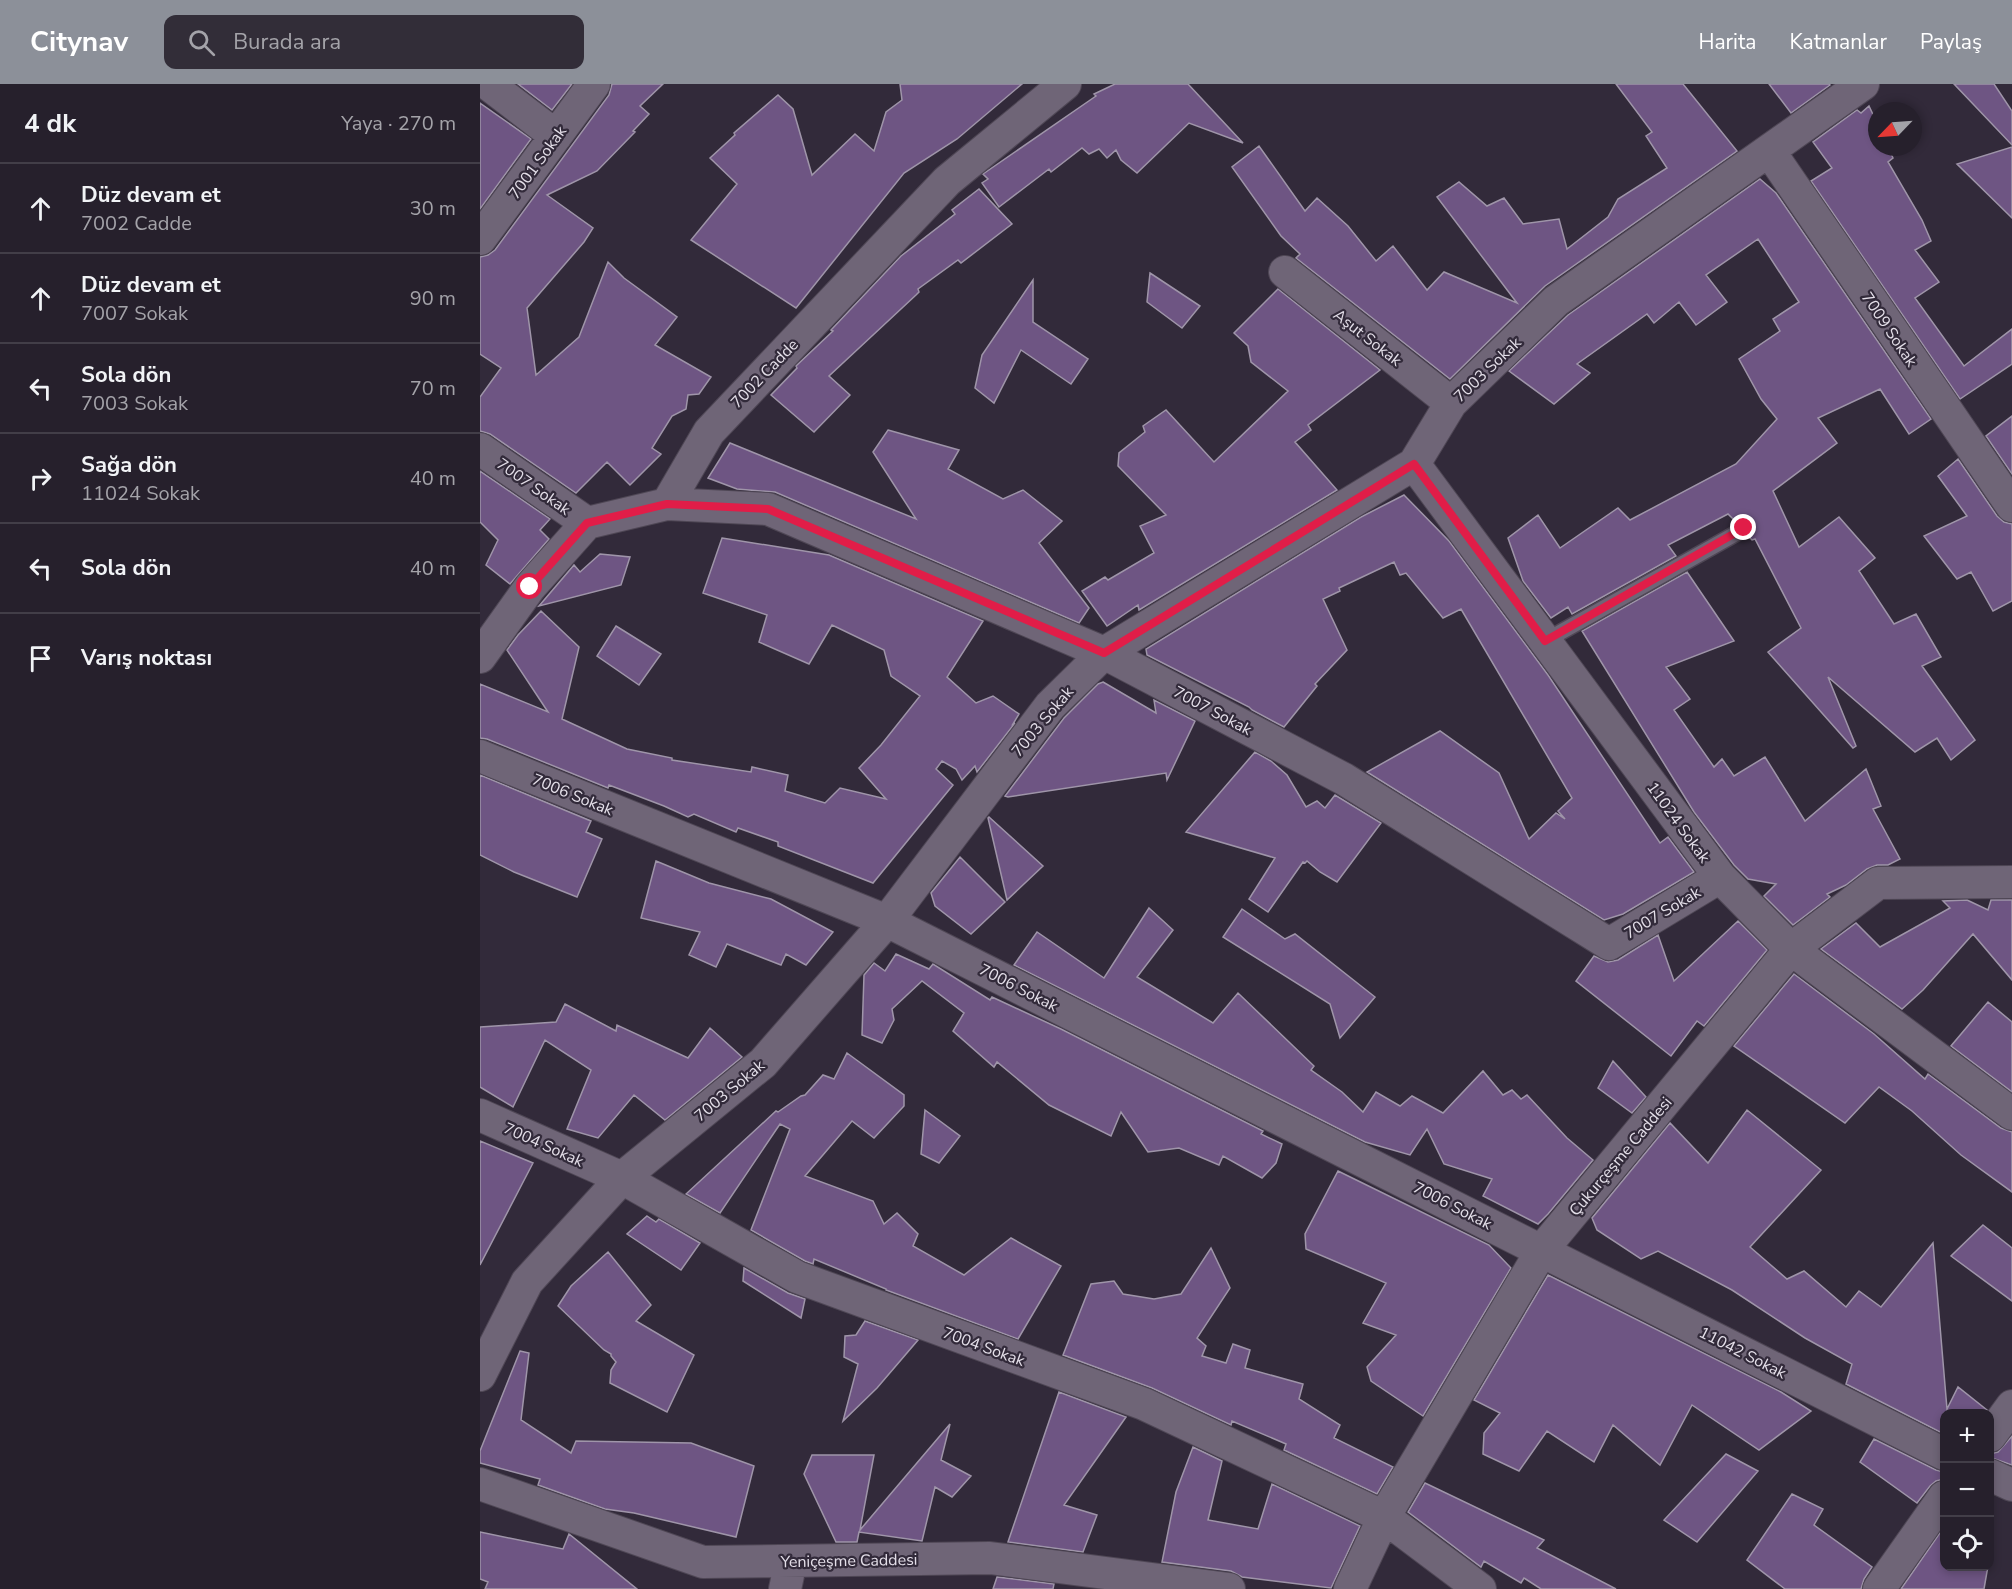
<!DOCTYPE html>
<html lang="tr">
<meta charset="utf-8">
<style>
:root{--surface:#26202c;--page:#322d38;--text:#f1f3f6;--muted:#a4a3a9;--line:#423e48;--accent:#8c9099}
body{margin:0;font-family:"Nunito Sans",sans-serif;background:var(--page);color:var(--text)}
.controls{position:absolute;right:18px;bottom:18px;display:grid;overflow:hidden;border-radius:12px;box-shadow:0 3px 9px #0003}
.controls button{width:54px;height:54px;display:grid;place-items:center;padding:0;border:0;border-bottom:2px solid var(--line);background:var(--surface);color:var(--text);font:30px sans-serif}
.compass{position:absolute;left:1388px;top:18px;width:54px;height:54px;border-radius:50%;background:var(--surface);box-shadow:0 3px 9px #0003;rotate:245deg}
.stop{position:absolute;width:18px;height:18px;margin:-14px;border:4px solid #e11d48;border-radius:50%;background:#fff}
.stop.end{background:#e11d48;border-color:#fff;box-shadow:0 2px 6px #0008}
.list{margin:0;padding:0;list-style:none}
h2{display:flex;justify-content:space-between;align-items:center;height:78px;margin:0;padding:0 24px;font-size:26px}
h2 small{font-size:20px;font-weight:400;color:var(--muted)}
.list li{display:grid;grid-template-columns:39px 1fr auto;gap:18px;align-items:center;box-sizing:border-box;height:90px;padding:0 24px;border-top:2px solid var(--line)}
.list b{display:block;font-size:22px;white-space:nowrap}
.list p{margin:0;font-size:20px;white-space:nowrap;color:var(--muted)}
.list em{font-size:20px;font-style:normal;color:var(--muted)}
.icon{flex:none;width:33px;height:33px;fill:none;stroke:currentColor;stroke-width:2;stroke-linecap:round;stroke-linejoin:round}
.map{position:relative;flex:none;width:1532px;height:1505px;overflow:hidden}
header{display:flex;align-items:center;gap:36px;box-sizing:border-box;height:84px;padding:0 30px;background:var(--accent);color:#fff}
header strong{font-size:28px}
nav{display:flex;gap:33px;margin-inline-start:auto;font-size:21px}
.search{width:420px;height:54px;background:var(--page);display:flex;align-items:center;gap:15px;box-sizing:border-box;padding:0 21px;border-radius:12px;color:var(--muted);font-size:22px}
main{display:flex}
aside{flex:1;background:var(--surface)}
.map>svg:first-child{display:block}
.building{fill:#6e5583;stroke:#9f95a9;stroke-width:1.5}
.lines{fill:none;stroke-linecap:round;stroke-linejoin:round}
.lane-casing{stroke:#4f4755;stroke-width:18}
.street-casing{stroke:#4f4755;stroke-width:34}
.lane{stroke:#6f6577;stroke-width:15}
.street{stroke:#6f6577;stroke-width:32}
.route{stroke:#e11d48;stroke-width:8}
.labels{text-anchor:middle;stroke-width:4.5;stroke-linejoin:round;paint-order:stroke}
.street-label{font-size:16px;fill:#e4dfe9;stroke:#322a3a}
</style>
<header>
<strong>Citynav</strong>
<div class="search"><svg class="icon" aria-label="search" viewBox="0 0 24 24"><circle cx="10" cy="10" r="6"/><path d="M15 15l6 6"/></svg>Burada ara</div>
<nav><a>Harita</a><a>Katmanlar</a><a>Paylaş</a></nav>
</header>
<main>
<aside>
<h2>4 dk<small>Yaya · 270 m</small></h2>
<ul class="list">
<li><svg class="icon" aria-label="ahead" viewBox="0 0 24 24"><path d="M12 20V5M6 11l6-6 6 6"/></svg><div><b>Düz devam et</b><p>7002 Cadde</p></div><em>30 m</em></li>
<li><svg class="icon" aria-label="ahead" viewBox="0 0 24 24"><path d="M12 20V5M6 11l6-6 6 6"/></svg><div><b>Düz devam et</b><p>7007 Sokak</p></div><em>90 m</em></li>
<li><svg class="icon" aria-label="left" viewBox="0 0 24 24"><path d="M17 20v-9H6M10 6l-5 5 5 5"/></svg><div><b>Sola dön</b><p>7003 Sokak</p></div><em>70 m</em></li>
<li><svg class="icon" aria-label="right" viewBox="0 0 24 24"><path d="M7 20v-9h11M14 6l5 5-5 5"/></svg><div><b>Sağa dön</b><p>11024 Sokak</p></div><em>40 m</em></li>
<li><svg class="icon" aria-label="left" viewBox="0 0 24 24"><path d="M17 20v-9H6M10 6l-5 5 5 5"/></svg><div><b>Sola dön</b></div><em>40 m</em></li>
<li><svg class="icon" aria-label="arrive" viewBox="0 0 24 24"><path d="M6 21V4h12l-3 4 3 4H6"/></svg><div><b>Varış noktası</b></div></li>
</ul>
</aside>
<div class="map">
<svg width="1532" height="1505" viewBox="0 0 1532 1505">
<rect width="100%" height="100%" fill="#322a3a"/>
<path class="building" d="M38,0H92L72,26Z
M132,0H183L160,22L169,30L153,47L155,48L117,87L67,111L113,144L104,158L47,224L56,291L99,253L128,178L144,194L197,233L175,261L231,293L219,310L208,311L206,325L192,332L172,364L181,370L150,401L127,378L96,409L10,350L0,347V313L21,284L0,270V173L8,171L15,166L129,11Z
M420,0H542L477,55L424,89L316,224L211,156L257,100L230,74L255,51L254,49L298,11L313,25L332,91L375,50L394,67L406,28L422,16Z
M635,0H708L763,59L709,39L657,89L641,76L636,66L627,74L619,65L609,70L602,64L571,88L569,85L519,123L502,99L508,95L503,90L616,12L614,10Z
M1136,0H1203L1257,67L1065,202L970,295L816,174L820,170L801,152L752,83L779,62L825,127L837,114L868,142L896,177L913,162L947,206L964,188L1037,219L957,113L979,98L1007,122L1024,114L1043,140L1079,135L1087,165L1128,133L1138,115L1187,84L1166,52L1172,48Z
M1289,0H1349L1350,1L1311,29Z
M1474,0H1514L1532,27V61Z
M0,19L51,55L0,125Z
M1389,22L1397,39V63H1408L1413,74L1408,78L1442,136L1451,157L1435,166L1459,198L1435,214L1484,282L1532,245V280L1480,315L1331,97L1352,84L1333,58L1377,26L1381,29Z
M1532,63V134L1477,80Z
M1280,95L1296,109L1451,335L1429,350L1400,305L1338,334L1357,359L1293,407L1319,463L1359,433L1395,474L1379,487L1414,540L1436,530L1461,573L1442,582L1495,656L1471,676L1457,654L1435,668L1348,593L1376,662L1373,664L1288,568L1321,544L1275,455L1272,456L1269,453L1274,445L1268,436L1264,435L1256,438L1248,430L1188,461L1196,472L1092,530L1088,523L1071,534L1043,497L1028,454L1058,431L1080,464L1138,424L1150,436L1256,380L1297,335L1281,315L1259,275L1300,247L1293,235L1319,218L1278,155L1226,191L1247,218L1216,241L1199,218L1174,239L1167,230L1097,280L1110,289L1074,320L1029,287L1088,231Z
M499,105L532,140L481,179L478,176L438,205L439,208L436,211L349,292L370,311L334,348L291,311L317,284L316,282L353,247L351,246L421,172L475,130L472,126Z
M670,189L720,222L702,244L667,218Z
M553,196V238L608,275L591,300L541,266L514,319L495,304L502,271Z
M798,205L900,286L828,341L831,346L815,358L857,406L659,526L658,521L627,542L602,507L625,493L628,496L674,469L660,442L686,431L638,382L639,369L665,348L663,342L686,326L734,378L808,307L771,278L768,262L754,249Z
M1532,332V390L1506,352Z
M408,346L479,366L468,385L523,415L543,406L582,437L559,459L609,524L599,539L295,408L257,405L228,394L250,359L436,435L393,368Z
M1478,375L1517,432L1524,438L1532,440V517L1513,527L1491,488L1477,495L1444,452L1487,432L1458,392Z
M0,387L70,435L60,446L69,455L30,500L6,481L18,456L0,438Z
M924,411L969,457L1068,591L1180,759L1188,753L1214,788L1143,830L1124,836L887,688L960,647L1019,689L1049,755L1076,729L1085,735L1078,727L1092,714L981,525L963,534L926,489L920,491L914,478L859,504L860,507L843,515L867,566L835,600L837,602L804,643L772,626L769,623L667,571L666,565L881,433Z
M242,454L349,471L503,537L467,593L496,619L513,612L539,630L533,640L535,639L497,688L495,682L482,696L476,685L462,677L456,685L473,701L393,799L298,762V758L258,744L256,748L214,730L208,733L184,722L129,701L128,704L7,655L0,654V600L68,628L27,566L38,551L61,527L99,563L82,635L147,665L192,674V676L271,688L272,683L308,691L305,707L345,719L360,704L406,715L379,684L401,661L440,612L411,592L404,566L352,541L329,580L279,558L287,531L223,509Z
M120,470L150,473L141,501L59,522L94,481L100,488Z
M1207,488L1254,557L1186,583L1210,615L1194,626L1234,683L1242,675L1254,692L1285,673L1325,737L1386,685L1401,722L1393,725L1420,775L1408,781H1397L1387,785L1366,801L1347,810L1350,813L1313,841L1284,812L1296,800L1268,795L1254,781L1214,728L1102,547Z
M136,542L181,570L159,601L117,572Z
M623,598L676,629L674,616L715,637L687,696L686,689L528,713L525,712L584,634L618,600Z
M775,668L791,677L807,691L826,723L837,717L845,724L855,711L901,739L857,798L840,788L827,777L825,779L823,778L788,828L769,815L795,774L706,748Z
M0,691L111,737L106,748L122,755L97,813L34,788L0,771Z
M509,733L563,782L527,816L508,734Z
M480,773L525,818L491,850L455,822L451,809Z
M176,777L229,799L291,815L353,848L326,881L306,870L301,881L247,860L236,883L209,871L220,848L161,834Z
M1487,816L1508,826L1511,816H1532V896L1493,850L1443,906L1422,925L1341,865L1376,839L1400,863L1470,824L1463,817Z
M669,824L693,846L657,893L733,939L758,909L834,982L831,986L862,1008L883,1028L896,1008L920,1022L932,1012L963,1029L1003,987L1023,1011L1032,1006L1041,1015L1047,1011L1087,1054L1113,1076L1068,1130L1058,1140L1003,1112L1012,1095L964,1080L947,1045L930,1071L885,1058L534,881L557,848L624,894Z
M762,825L805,855L815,850L895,913L860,954L850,920L743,853Z
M1258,837L1287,866L1224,942L1217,937L1191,972L1096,897L1114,872L1128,878L1138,876L1178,851L1194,897Z
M416,870L449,885L453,880L510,916L512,913L581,945L783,1047L781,1050L802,1060L796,1079L782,1094L743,1072L739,1081L699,1064L668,1068L641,1028L631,1052L569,1021L517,978L514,983L473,947L484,929L442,897L412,925L414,936L402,959L382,951L384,891L394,879L405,887Z
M1314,890L1394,950L1445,995L1448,990L1521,1044L1532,1048V1108L1481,1071L1432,1027L1399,1003L1365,1039L1254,962Z
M1508,918L1532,938V1008L1471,962Z
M85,920L136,947L137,941L208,974L230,944L262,973L185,1036L154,1011L118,1054L87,1045L111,986L65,956L33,1023L0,1003V943L76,938Z
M367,969L424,1011V1022L394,1054L372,1037L325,1092L393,1117L404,1140L417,1129L438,1150L433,1162L484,1191L531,1154L581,1182L538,1255L406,1206V1205L334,1175L333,1180L325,1177L271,1146L310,1045L300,1040L240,1129L206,1110L296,1027L298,1028L321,1012L325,1011L343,991L354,995Z
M1133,977L1166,1013L1152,1029L1118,1004Z
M445,1026L480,1052L459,1079L441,1070Z
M1267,1026L1341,1086L1270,1163L1307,1195L1324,1187L1366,1223L1379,1207L1401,1223L1453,1159L1467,1325L1478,1303L1507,1326L1504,1329H1464V1350L1366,1300L1372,1280L1325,1254L1252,1206L1178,1167L1161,1175L1117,1146L1112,1134L1190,1039L1228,1079Z
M0,1057L53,1079L0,1181Z
M858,1087L1009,1161L1031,1184L943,1332L891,1297L887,1283L916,1251L883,1239L906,1199L826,1165L825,1150Z
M167,1132L176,1138L179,1135L220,1159L201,1186L147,1150Z
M1503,1141L1532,1164V1217L1471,1172Z
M731,1164L750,1204L717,1254L726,1262L722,1272L746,1279L753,1260L770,1266L765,1284L823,1300L819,1315L860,1341L854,1354L913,1383L897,1410L804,1366L806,1360L752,1337L751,1341L672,1304L583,1271L611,1200L634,1197L643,1210L674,1215L701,1210Z
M128,1168L171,1221L156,1237L214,1271L187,1328L130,1299L131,1286L136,1278L131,1272V1270L124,1266L78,1222L91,1202Z
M264,1184L308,1209L325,1215L321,1234L263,1197Z
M1068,1191L1301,1308L1331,1327L1279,1366L1212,1321L1180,1381L1133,1341L1114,1378L1067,1347L1039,1387L1003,1370L1004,1349L1020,1329L994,1316Z
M385,1237L438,1256L397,1304L363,1337L378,1280L364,1273L365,1252L376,1251Z
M40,1267L49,1269L41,1336L91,1369L96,1357L211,1359L274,1382L256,1453L154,1429L125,1425L58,1401L60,1395L0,1379V1367Z
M579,1308L646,1333L584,1421L617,1431L603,1468L528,1458Z
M470,1340L461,1376L491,1392L472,1413L455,1403L442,1457L379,1448L377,1458H356L324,1390L332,1371H394L380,1446Z
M1532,1352V1381L1509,1373V1370L1518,1368Z
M1394,1355L1456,1386L1464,1388V1395L1456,1397L1450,1402L1437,1419L1380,1378Z
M713,1363L742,1377L728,1436L778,1445L792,1400L880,1442L851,1504L762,1493L751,1487L682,1478L696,1408Z
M1246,1370L1278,1387L1217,1458L1184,1436Z
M945,1399L1064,1456L1057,1464L1136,1505H1061L1044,1494L1041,1499L1004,1477L1001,1483L928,1428Z
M1312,1410L1343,1425L1334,1441L1392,1483L1384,1495L1381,1505H1305L1267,1476Z
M1464,1443V1482H1508L1504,1505H1421Z
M0,1448L83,1465L89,1450L157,1505H5L8,1498L0,1495Z
M517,1493L574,1500L573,1505H513Z"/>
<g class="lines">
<g class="lane-casing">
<path id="lane" d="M1065,557L1264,445"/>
</g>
<g class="street-casing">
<path id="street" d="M8,0L76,52
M1290,68L1532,422
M0,155L114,0
M805,188L971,319
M0,365L107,439
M934,380L1240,793L1311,865L1532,1030
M187,420L288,425L624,569L864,695L1129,860L1240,793
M0,573L50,503L107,439L187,420L229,348L467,97L585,0
M0,672L407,837L1464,1370
M0,1031L142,1094L317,1193L664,1320L904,1433L1000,1505
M0,1291L47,1198L142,1094L283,979L407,837L570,622L624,569L934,380L971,319L1076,217L1383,0
M1510,1352L1532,1322
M1510,1391L1532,1401
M0,1400L223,1478L510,1474L749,1505
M305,1505L311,1477
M870,1505L904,1433L1062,1166L1311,865L1398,799L1532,798
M1399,1505L1464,1413"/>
</g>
<use href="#lane" class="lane"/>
<use href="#street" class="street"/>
</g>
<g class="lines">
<path class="route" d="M50,503L107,439L187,420L288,425L624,569L934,380L1065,557L1264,444"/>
</g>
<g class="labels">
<g class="street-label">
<text transform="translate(57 78) rotate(-54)" y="6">7001 Sokak</text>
<text transform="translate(1410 245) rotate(56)" y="6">7009 Sokak</text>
<text transform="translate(888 253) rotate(38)" y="6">Aşut Sokak</text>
<text transform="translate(1007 285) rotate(-44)" y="6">7003 Sokak</text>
<text transform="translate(284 289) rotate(-46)" y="6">7002 Cadde</text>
<text transform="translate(54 402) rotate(35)" y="6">7007 Sokak</text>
<text transform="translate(733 626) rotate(28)" y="6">7007 Sokak</text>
<text transform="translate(562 637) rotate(-50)" y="6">7003 Sokak</text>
<text transform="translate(93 710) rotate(22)" y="6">7006 Sokak</text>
<text transform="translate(1199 738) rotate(54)" y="6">11024 Sokak</text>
<text transform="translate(1182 828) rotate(-31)" y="6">7007 Sokak</text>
<text transform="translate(539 903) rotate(27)" y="6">7006 Sokak</text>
<text transform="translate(249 1006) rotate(-40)" y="6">7003 Sokak</text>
<text transform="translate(64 1060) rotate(24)" y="6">7004 Sokak</text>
<text transform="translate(1140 1072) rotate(-50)" y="6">Çukurçeşme Caddesi</text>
<text transform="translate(973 1121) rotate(27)" y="6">7006 Sokak</text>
<text transform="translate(504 1262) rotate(20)" y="6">7004 Sokak</text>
<text transform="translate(1263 1268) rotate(27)" y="6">11042 Sokak</text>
<text transform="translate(369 1476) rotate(-1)" y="6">Yeniçeşme Caddesi</text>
</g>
</g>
</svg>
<div class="controls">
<button>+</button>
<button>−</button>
<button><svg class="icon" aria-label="locate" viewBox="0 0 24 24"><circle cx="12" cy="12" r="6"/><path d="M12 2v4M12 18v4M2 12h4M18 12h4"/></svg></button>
</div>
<svg class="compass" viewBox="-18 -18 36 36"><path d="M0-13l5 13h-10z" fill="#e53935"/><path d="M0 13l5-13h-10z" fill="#a4a3a9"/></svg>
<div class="stop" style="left:50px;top:503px"></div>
<div class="stop end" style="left:1264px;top:444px"></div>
</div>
</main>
